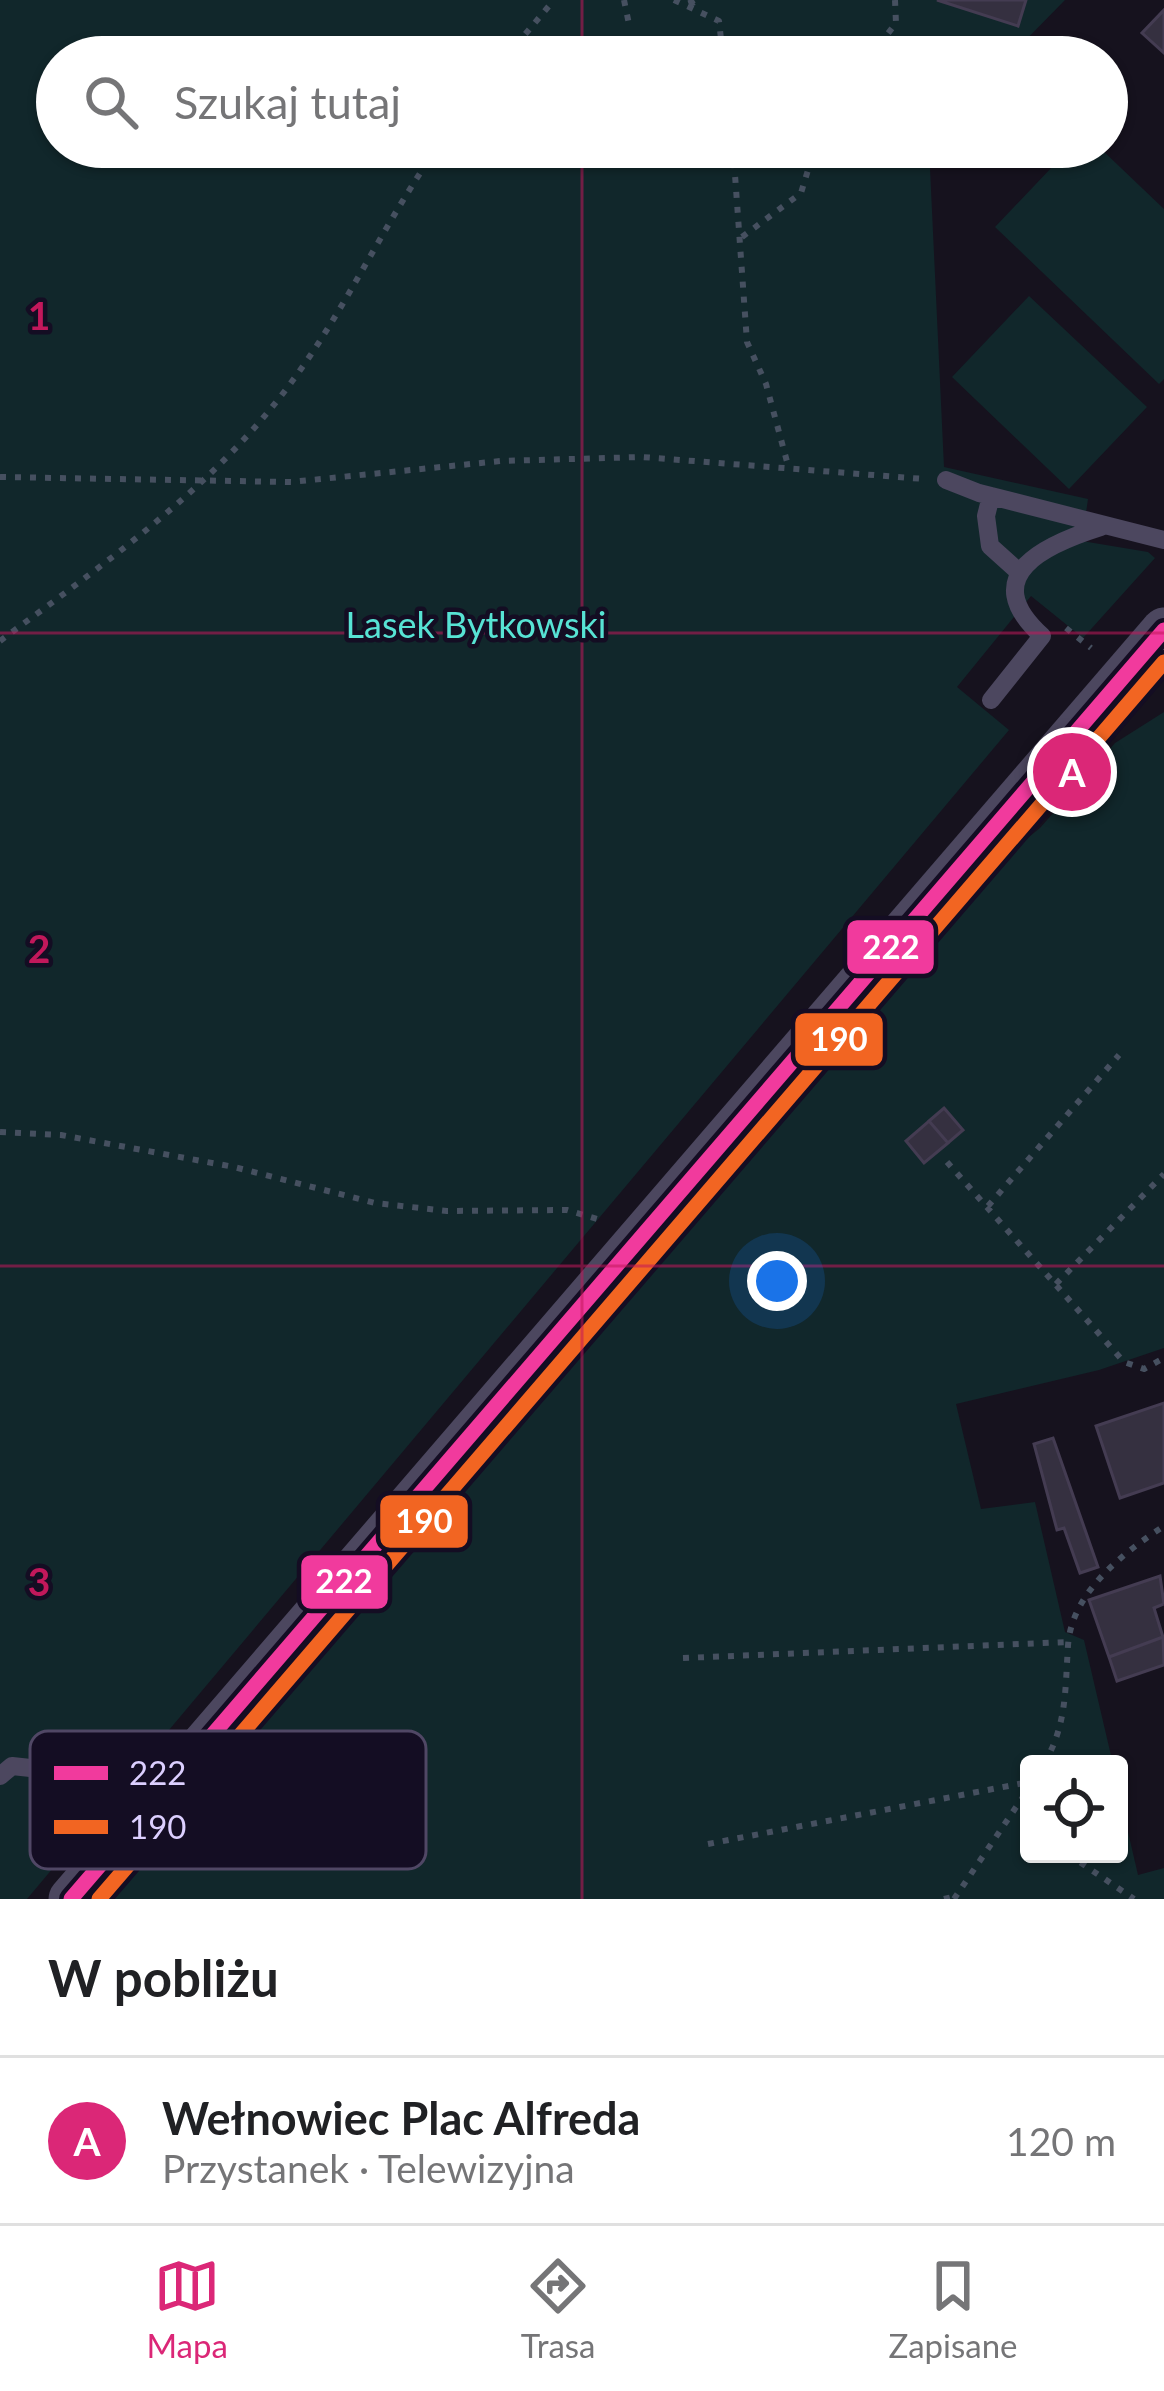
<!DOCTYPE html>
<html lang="pl">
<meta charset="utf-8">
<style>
:root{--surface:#fff;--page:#f6f6f6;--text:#202124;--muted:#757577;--line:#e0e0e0;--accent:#db2777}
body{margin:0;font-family:Lato,sans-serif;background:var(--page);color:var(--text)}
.controls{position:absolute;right:36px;bottom:36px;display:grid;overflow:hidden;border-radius:12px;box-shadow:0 3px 9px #0004}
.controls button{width:108px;height:108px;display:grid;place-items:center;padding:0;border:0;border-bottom:3px solid var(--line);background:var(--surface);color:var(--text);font:60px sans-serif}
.you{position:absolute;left:777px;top:1281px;width:42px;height:42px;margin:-30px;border:9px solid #fff;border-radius:50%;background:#1a73e8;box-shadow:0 0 0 18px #1a73e833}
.badge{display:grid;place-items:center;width:78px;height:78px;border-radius:50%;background:var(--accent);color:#fff;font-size:39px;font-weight:700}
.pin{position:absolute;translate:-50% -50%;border:6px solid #fff;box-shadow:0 3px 12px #0006}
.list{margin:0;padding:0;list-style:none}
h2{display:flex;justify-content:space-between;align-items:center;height:156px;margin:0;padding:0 48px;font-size:51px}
h2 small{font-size:39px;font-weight:400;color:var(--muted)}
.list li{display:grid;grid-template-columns:78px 1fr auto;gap:36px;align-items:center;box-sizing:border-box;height:168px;padding:0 48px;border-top:3px solid var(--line)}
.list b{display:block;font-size:45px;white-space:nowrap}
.list p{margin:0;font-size:39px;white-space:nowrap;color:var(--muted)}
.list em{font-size:39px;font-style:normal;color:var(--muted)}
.icon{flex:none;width:66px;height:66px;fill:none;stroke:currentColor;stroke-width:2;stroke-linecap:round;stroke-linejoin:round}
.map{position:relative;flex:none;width:1164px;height:1899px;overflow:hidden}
.search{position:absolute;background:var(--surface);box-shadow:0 3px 9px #0004;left:36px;right:36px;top:36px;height:132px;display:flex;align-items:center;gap:30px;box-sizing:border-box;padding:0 42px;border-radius:66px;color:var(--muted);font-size:45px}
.sheet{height:324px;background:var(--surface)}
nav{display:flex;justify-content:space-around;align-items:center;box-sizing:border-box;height:168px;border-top:3px solid var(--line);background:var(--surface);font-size:33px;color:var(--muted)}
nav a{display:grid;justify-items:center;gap:6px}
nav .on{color:var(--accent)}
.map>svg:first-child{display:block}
.green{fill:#11272b}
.building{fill:#353040;stroke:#443c52;stroke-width:3}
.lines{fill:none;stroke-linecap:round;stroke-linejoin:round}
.path{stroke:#465060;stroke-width:6;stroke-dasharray:6 9;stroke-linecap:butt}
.service{stroke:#4c475f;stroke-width:18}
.tertiary{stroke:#4c475f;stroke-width:45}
.bus-1-casing{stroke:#140d23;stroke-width:24}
.bus-2-casing{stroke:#140d23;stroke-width:24}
.bus-1{stroke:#f13a9d;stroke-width:15}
.bus-2{stroke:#f26522;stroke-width:15}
.grid{fill:none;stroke:#c2185b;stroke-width:3;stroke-opacity:0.55}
.labels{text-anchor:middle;stroke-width:9;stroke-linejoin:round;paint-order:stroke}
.park-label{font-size:36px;fill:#57e3d4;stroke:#140d23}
.key{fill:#140d23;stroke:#504765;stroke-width:3}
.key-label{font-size:33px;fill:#dccfff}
.grid-label{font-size:39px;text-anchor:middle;font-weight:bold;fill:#c2185b;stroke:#140d23;stroke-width:9;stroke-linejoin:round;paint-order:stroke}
.line-badge{stroke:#140d23;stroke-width:4.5}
.badge-label{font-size:33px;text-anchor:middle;font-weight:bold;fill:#fff}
</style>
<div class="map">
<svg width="1164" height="1899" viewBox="0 0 1164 1899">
<rect width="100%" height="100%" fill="#16121e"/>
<path class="green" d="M0,0H937L1017,26L1026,0H1065L1009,57H57V147H929L944,467L1088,499L1082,541L1148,552L1155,558L1083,638L1031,596L957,687L1009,730L27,1899H0Z
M1071,147H1099L1164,209V379L1159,384L995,227Z
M1029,296L1147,407L1069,489L952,377Z
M1164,712V1348L1099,1370L956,1404L981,1509L1035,1502L1065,1632L1084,1640L1113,1764H1029V1854H1119V1793L1138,1875L1164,1868V1899H109L1002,859L1040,828L1115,743Z"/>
<path class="building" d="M937,0H1026L1018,26Z
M1164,10V53L1142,33Z
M944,1108L963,1130L948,1143L929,1121Z
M929,1121L948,1143L924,1163L906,1141Z
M1164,1403V1483L1120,1498L1096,1426Z
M1053,1438L1098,1567L1080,1573L1064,1528L1057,1530L1034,1444Z
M1160,1576L1164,1604L1154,1608L1163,1637L1109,1657L1089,1600Z
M1163,1637L1164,1665L1117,1681L1109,1657Z"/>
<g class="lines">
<path class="path" d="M624,0L630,29
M674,0L719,21L723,57
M694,0L685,6L700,0
M506,57L554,0
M870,57L896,23L895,0
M733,147L747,342L766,384L789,469
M742,237L801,193L815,147
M0,477L291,482L501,461L642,457L924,479
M1066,628L1091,648
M0,641C105,563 215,487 293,380C347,307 385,221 438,147
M0,1132L61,1135L234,1167L375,1203L447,1211L567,1210L604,1221
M947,1162L1124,1362L1144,1369L1164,1358
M988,1206L1119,1055
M1056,1284L1164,1174
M683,1658L1068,1642
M1044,1764C1067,1724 1065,1691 1068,1646C1071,1593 1123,1553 1164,1526
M708,1844L1029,1782
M1068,1854L1134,1899
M944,1899L956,1896
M954,1899L1029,1788"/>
<path class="service" d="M946,480L979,493L1164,540
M991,496L986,516L990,546L1020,573
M991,700L1042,636C975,575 1047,544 1101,527
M0,1776L12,1766L86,1774L145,1814"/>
<path class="tertiary" d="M71,1899L1164,630"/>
<g class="bus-1-casing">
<path id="bus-1" d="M71,1899L1164,630"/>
</g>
<g class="bus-2-casing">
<path id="bus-2" d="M99,1899L1164,662"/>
</g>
<use href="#bus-1" class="bus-1"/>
<use href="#bus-2" class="bus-2"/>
</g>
<path class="grid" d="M582,0V57M582,147V1899M0,633H1164M0,1266H1164"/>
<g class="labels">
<g class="park-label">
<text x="476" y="638">Lasek Bytkowski</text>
</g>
</g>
<rect x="30" y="1731" width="396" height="138" rx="18" class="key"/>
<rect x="54" y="1766" width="54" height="14" fill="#f13a9d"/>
<rect x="54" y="1820" width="54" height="14" fill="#f26522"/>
<g class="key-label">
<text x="129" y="1785">222</text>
<text x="129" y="1839">190</text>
</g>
<g class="grid-label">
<text x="39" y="330">1</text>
<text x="39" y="963">2</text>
<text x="39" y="1596">3</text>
</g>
<g class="line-badge">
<rect x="845" y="918" width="91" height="58" rx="12" fill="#f13a9d"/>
<rect x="793" y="1011" width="92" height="57" rx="12" fill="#f26522"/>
<rect x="378" y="1493" width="92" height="57" rx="12" fill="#f26522"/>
<rect x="299" y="1553" width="91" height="58" rx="12" fill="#f13a9d"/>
</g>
<g class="badge-label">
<text x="891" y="959">222</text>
<text x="839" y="1051">190</text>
<text x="424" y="1533">190</text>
<text x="344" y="1593">222</text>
</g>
</svg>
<div class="controls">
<button><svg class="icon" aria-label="locate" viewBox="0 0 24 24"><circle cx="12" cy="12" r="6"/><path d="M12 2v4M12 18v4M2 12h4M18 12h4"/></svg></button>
</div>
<div class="you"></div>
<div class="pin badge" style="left:1072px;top:772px">A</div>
<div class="search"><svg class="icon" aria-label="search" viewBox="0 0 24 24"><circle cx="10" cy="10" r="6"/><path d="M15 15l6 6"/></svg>Szukaj tutaj</div>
</div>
<section class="sheet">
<h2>W pobliżu<small></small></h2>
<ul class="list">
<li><span class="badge">A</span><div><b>Wełnowiec Plac Alfreda</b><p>Przystanek · Telewizyjna</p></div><em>120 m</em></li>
</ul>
</section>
<nav>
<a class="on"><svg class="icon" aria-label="map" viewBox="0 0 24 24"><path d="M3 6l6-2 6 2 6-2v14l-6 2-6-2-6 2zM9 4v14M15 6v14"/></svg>Mapa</a>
<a><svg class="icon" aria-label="directions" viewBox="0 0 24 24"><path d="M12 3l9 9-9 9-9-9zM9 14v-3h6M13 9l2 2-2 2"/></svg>Trasa</a>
<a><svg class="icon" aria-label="saved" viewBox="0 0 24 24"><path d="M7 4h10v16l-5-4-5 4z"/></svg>Zapisane</a>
</nav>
